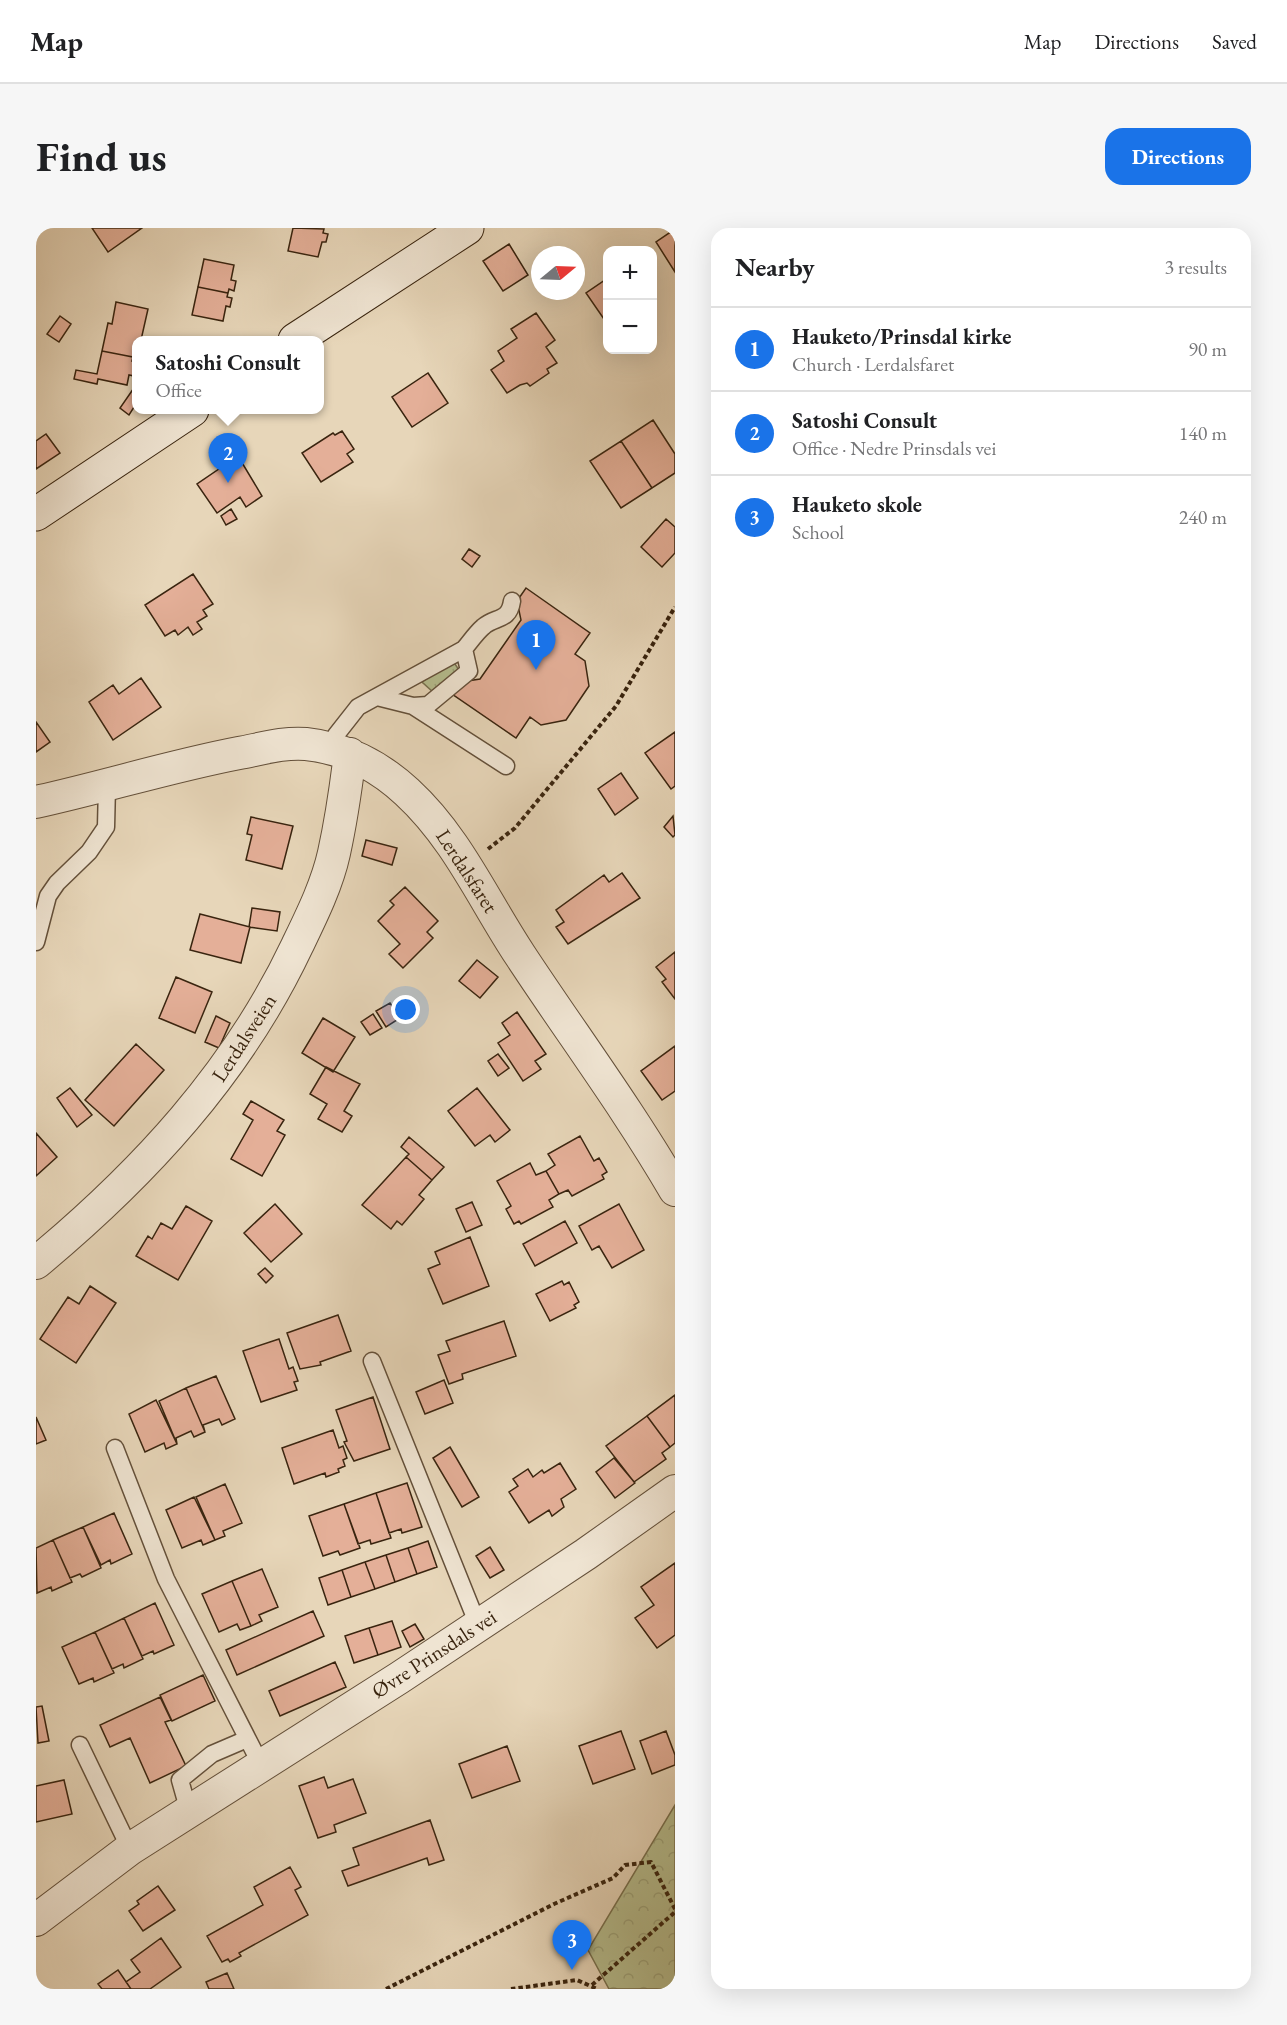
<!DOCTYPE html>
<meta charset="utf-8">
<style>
:root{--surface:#fff;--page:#f6f6f6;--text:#202124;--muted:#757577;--line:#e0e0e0;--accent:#1a73e8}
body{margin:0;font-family:"EB Garamond",serif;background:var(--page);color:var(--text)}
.controls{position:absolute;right:18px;top:18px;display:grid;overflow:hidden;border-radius:12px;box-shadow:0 6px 24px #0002}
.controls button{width:54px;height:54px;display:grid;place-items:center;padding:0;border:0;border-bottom:2px solid var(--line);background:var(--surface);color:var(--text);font:30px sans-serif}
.compass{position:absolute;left:495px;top:18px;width:54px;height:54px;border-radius:50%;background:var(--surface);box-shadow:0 6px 24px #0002;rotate:71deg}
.you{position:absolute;left:370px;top:782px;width:21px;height:21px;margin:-15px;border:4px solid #fff;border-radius:50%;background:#1a73e8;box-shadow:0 0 0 9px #1a73e833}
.badge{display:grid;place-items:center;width:39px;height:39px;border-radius:50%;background:var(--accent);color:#fff;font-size:20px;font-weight:700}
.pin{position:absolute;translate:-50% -50px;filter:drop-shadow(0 2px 3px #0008)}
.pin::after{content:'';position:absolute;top:32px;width:21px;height:18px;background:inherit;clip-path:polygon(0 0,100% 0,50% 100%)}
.popup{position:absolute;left:96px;top:108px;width:192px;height:78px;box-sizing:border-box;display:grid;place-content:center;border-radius:12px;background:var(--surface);filter:drop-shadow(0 2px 4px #0005);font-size:20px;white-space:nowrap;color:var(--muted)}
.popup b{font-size:22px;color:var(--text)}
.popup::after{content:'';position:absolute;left:50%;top:100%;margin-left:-12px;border:12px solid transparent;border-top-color:var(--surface)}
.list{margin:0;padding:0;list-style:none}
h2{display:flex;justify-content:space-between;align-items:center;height:78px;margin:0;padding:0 24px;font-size:26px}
h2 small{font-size:20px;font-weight:400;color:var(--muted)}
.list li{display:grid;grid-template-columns:39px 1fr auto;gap:18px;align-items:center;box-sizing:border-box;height:84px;padding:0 24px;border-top:2px solid var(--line)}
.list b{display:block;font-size:22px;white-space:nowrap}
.list p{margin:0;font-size:20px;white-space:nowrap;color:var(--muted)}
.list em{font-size:20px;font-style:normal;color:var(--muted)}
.map{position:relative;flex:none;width:639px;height:1761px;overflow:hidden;border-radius:18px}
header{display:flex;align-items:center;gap:36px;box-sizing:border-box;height:84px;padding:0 30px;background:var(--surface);border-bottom:2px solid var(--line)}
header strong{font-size:28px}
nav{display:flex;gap:33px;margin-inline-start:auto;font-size:21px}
.intro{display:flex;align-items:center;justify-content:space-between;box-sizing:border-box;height:144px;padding:0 36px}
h1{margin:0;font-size:42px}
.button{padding:15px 27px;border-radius:18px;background:var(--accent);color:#fff;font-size:21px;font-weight:700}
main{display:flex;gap:36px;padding:0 36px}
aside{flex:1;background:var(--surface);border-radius:18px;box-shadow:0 6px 24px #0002}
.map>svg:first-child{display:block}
.grass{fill:url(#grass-tufts);stroke:#78714f;stroke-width:1.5}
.forest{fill:url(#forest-crowns);stroke:#78714f;stroke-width:1.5}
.building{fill:#e4af98;stroke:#39240f;stroke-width:1.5}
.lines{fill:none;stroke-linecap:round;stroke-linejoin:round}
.lane-casing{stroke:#64503a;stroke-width:19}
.street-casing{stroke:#64503a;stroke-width:34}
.secondary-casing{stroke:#39240f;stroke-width:35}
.path{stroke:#39240f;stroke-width:4;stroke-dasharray:4.5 3;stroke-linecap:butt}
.lane{stroke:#efe4d2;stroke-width:16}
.street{stroke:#efe4d2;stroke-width:32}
.secondary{stroke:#efe4d2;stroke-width:33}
.labels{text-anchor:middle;stroke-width:4.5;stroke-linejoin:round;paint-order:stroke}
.street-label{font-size:21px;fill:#39240f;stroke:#efe4d2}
</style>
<header>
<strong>Map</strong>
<nav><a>Map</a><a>Directions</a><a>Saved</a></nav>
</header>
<div class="intro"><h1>Find us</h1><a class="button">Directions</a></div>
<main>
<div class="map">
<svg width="639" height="1761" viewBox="0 0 639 1761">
<defs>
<pattern id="grass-tufts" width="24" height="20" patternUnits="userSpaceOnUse" patternTransform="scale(1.5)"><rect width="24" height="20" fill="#b6be8f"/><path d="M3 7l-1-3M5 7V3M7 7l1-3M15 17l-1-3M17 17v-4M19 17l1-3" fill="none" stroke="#9da37a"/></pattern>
<pattern id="forest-crowns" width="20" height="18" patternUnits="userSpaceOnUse" patternTransform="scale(1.5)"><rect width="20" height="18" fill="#b6be8f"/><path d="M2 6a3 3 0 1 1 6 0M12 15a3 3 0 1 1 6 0" fill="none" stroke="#9da37a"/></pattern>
</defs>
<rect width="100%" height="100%" fill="#e7d6b9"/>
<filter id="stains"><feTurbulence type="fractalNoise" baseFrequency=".00333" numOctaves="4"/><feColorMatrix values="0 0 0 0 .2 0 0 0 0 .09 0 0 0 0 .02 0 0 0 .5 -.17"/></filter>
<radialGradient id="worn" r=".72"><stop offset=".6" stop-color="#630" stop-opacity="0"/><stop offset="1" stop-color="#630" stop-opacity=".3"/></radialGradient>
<path class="grass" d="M417,433L425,445L397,464L386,454Z"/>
<path class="forest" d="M639,1577V1761H573L552,1722Z"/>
<path class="building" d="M56,0H106L72,24Z
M257,0L288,1L287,5L292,6L290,14H286L282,29L252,23Z
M639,1V44L620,14Z
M473,16L492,47L467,63L447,33Z
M168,31L198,37L195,52L200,53L198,63L193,61L192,65L162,59Z
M572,50V93L570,94L550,65Z
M162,59L192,65L191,69L196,70L194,79L190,78L187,93L156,87Z
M80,74L112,81L105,112H100V126L97,125V129L66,123L72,95L76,96Z
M500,85L519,112L510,119L521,135L511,141L513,145L494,158L491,155L484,157L471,165L455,142L468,133L462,123L481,110L475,101Z
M24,88L35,96L23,114L11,106Z
M66,123L97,129L96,133H100L98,148L93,147L91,157L62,151L61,156L38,151L40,142L61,146Z
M392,145L412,175L376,199L356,169Z
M100,157V176L93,187L84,180Z
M617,192L639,226V245L616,260L585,213Z
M306,203L318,221L311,226L317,234L285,254L266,225L297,205L299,207Z
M10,206L24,225L0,241V213Z
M585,213L616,260L585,280L554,233Z
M202,228L226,268L210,279L204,269L181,285L161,256Z
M195,281L201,291L190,297L185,288Z
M630,291L639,299V325L626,339L605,319Z
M433,321L444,328L436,339L426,331Z
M157,346L177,376L167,382L171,388L161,394L166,401L157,407L152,399L142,407L139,402L129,408L109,377Z
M490,360L554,405L539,426L549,433L553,458L530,492L505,497L494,489L480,510L416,466L425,454L444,451L485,392L481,373Z
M105,450L125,479L77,512L53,474L77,457L83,466Z
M0,494L14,514L0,524Z
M639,504V558L635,561L609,525Z
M585,545L602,570L579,587L562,561Z
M637,588L639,607L637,609L628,599Z
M215,589L257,598L246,641L210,632L216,607L211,606Z
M330,612L361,620L356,637L326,628Z
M586,645L604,670L532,716L520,699L528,694L520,682L568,647L573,654Z
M369,659L402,693L391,704L397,710L367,740L353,726L364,716L342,693L358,677L354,673Z
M216,680L244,684L241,703L213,699Z
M164,686L214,699L205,735L154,722Z
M639,724V771L626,754L630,751L620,739Z
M441,732L462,749L444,770L423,753Z
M140,749L176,764L159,805L123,790Z
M354,775L364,790L350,799L340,783Z
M481,784L510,826L499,833L505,841L487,853L462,815L474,807L466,795Z
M337,786L346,800L334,807L325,794Z
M180,788L194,795L183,820L169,814Z
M287,790L319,809L297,844L266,825Z
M100,816L128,842L78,898L49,872Z
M639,818V863L626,872L605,843Z
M462,826L473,840L462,848L452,833Z
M290,839L324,856L308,883L316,888L306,904L282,891L291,876L274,866Z
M34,860L56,887L41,899L21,870Z
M441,860L474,902L459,914L454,907L439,918L412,883Z
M215,873L248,892L241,903L249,907L226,948L195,931L217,892L207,886Z
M0,905L21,929L0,948Z
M544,908L558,933L563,930L571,944L566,947L568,951L536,968L532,962L523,966L510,943L519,937L512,926Z
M373,909L408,939L396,952L370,929L373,926L365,919Z
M370,929L396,952L383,967L388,971L366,997L361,993L355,1001L326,977Z
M494,935L500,947L510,943L523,966L513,972L517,979L485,996L483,993L478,996L470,981L475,978L461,953Z
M436,974L446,997L430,1004L420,981Z
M239,976L266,1006L235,1034L208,1005Z
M583,976L608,1022L576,1040L563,1018L556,1022L543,998Z
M150,978L176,993L142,1052L100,1028L112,1008L116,1011L125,995L136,1001Z
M529,993L541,1015L499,1038L487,1016Z
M434,1009L453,1058L407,1076L392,1041L404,1036L399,1024Z
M229,1040L237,1048L230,1055L222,1046Z
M526,1053L528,1057L533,1054L543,1074L538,1077L540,1080L514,1093L500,1066Z
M54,1058L80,1075L40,1135L4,1111L32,1069L43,1076Z
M302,1087L315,1123L284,1134L285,1137L264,1141L251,1105Z
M468,1093L480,1128L426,1146L427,1151L413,1156L402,1127L414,1123L410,1113Z
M243,1111L253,1141L257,1139L262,1153L258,1154L261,1162L225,1174L207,1123Z
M180,1148L199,1191L186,1197L183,1191L167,1197L169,1204L150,1160Z
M408,1152L417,1175L389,1186L380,1164Z
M150,1160L169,1204L158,1209L155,1203L140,1210L141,1216L123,1173Z
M639,1167V1215L634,1219L611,1188Z
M337,1169L354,1221L318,1233L308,1214L311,1213L300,1182Z
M120,1172L141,1216L130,1221L128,1215L109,1224L93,1186Z
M611,1188L634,1219L626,1225L630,1231L598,1254L570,1218Z
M0,1189L10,1212L0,1216Z
M297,1202L303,1220L307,1218L311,1230L307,1232L309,1238L302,1241L303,1244L290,1249L289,1245L258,1256L246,1220Z
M414,1219L443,1269L426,1279L397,1230Z
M578,1230L599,1255L579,1270L560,1244Z
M524,1235L540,1261L525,1271L528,1279L516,1288L513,1282L493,1295L473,1264L482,1258L477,1251L492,1241L497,1249L506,1242L508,1245Z
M371,1255L386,1299L366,1305L365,1301L353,1305L340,1265Z
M189,1256L206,1295L187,1303L189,1308L179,1312L160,1269Z
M340,1265L355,1310L335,1316L334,1312L322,1316L308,1276Z
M158,1269L179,1312L167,1317L165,1312L146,1320L130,1282Z
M308,1276L324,1320L304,1327L302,1323L287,1328L273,1288Z
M78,1285L96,1326L75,1336L74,1332L65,1337L47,1299Z
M47,1299L65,1340L46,1349L44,1346L34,1350L17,1312Z
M17,1312L36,1354L16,1363L15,1359L1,1365L0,1320Z
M392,1313L401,1339L381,1346L372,1320Z
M454,1319L468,1342L454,1350L440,1328Z
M372,1320L381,1346L359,1354L350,1327Z
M350,1327L359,1354L339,1361L329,1334Z
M329,1334L339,1361L315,1369L306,1342Z
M639,1335V1407L621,1420L599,1390L618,1377L605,1359Z
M226,1341L242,1379L223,1387L226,1393L215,1398L196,1353Z
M306,1342L315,1369L292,1377L283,1350Z
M196,1353L215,1398L204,1402L201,1396L183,1404L166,1366Z
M119,1375L138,1417L118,1426L117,1423L106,1428L88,1390Z
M277,1383L288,1408L201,1447L190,1422Z
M88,1390L107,1431L88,1440L87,1436L76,1441L59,1404Z
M356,1393L365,1419L342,1427L333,1400Z
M379,1396L388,1411L374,1419L366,1403Z
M333,1400L342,1427L318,1435L309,1408Z
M59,1404L78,1445L58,1454L57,1450L43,1456L26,1419Z
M299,1434L310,1459L244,1488L233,1463Z
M167,1447L179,1473L136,1493L124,1467Z
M124,1469L135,1492L129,1494L150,1538L114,1555L94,1510L74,1519L64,1497Z
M6,1478L13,1513L2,1515L0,1479Z
M585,1503L599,1541L557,1556L543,1518Z
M630,1503L639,1527V1537L616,1546L604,1513Z
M471,1518L484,1553L436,1570L423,1536Z
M288,1549L292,1560L317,1551L330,1585L298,1597L300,1604L282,1610L263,1558Z
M28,1552L36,1586L0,1594V1558Z
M394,1592L408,1632L393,1637L391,1630L312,1658L306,1643L323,1637L317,1620Z
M254,1639L265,1659L259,1662L272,1687L203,1725L205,1728L194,1734L192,1731L186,1734L171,1708L227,1677L218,1659Z
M122,1658L139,1682L107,1703L93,1683L103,1676L101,1673Z
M125,1710L145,1739L114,1761H95L90,1754L104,1744L95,1732Z
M82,1742L95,1761H66L62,1756Z
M191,1745L198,1761H173L170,1754Z"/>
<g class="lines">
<g class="lane-casing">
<path id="lane" d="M341,469L377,478L392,477L433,443L428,421C434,414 440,405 447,399C459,388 473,394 476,373
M377,478L470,538
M295,520L300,507L322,479L428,421
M0,714L12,668L21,655L53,624L70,599L71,557
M336,1133L442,1397
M79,1220L130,1351L226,1539
M44,1517L94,1621
M153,1584L144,1552L176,1526L211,1511"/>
</g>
<g class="street-casing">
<path id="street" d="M0,574C68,559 135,538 203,525C225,521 248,514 270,516C308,520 343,538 371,564C421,610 447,671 484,727C536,806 592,881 639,962
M0,1035C107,946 201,845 261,718C275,689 291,657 298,625C305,593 310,559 314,526
M0,1692L94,1621L363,1450L550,1326L639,1263"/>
</g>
<g class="secondary-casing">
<path id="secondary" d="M259,112L431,0
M0,286L156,182"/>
</g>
<path class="path" d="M452,621L479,600L580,478L639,379
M556,1757L639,1684
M350,1761L518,1676L577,1650L589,1637L615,1634L639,1681
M475,1761L541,1752L561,1761"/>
<use href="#lane" class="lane"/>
<use href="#street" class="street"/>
<use href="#secondary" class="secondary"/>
</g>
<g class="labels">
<g class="street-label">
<text transform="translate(431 643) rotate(57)" y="7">Lerdalsfaret</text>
<text transform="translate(208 810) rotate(-57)" y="7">Lerdalsveien</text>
<text transform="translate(398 1426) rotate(-33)" y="7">Øvre Prinsdals vei</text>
</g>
</g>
<rect width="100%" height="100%" filter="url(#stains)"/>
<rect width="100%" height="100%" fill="url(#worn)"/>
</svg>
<div class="controls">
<button>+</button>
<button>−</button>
</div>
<svg class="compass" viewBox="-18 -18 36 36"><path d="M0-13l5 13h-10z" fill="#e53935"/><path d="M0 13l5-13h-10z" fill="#757577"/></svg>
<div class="you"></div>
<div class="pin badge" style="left:500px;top:442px">1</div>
<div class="pin badge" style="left:192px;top:255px">2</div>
<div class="popup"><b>Satoshi Consult</b>Office</div>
<div class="pin badge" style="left:536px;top:1742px">3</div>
</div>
<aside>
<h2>Nearby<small>3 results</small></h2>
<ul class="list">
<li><span class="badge">1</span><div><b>Hauketo/Prinsdal kirke</b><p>Church · Lerdalsfaret</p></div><em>90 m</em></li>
<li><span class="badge">2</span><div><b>Satoshi Consult</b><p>Office · Nedre Prinsdals vei</p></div><em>140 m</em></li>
<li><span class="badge">3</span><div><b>Hauketo skole</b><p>School</p></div><em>240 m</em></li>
</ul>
</aside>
</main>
